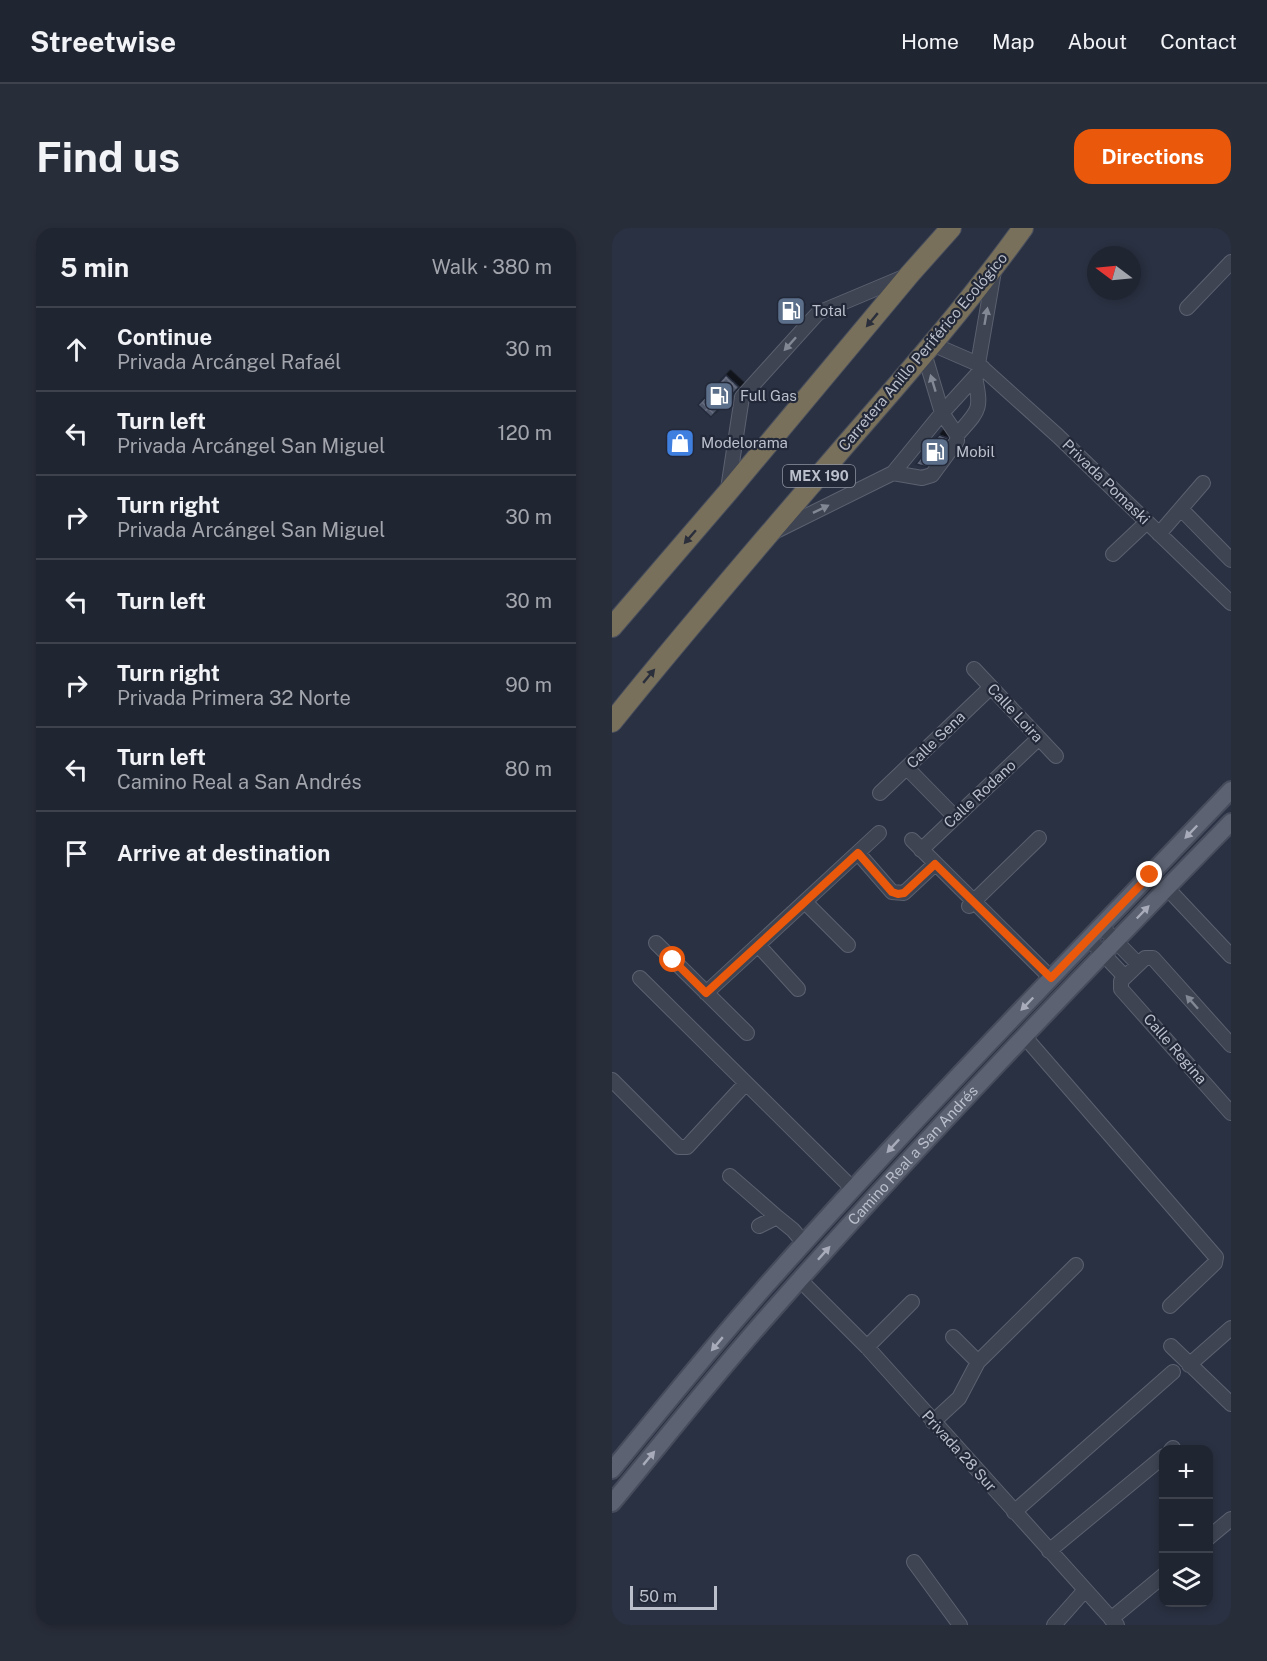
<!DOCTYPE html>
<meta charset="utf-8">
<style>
:root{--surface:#202532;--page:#282d3a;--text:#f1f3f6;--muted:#a2a5ac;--line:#3d424d;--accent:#ea580c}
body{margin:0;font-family:"Public Sans",sans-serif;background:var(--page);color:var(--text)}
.controls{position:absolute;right:18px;bottom:18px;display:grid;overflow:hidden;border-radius:12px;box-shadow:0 3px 9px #0003}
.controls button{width:54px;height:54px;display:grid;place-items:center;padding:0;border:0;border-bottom:2px solid var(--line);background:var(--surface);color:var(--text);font:30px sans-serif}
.compass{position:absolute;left:475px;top:18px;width:54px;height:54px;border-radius:50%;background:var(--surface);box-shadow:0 3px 9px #0003;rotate:286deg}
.scale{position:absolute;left:18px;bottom:15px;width:87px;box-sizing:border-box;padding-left:6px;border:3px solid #bbbfcc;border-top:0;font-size:16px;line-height:21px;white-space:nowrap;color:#bbbfcc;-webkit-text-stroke:4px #222838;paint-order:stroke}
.stop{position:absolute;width:18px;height:18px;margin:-14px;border:4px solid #ea580c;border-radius:50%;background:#fff}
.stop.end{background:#ea580c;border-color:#fff;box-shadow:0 2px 6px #0008}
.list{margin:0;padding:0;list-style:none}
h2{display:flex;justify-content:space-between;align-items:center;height:78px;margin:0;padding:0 24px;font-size:26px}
h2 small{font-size:20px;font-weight:400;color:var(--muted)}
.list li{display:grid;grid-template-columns:39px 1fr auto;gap:18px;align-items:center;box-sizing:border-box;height:84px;padding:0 24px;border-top:2px solid var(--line)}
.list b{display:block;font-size:22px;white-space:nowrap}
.list p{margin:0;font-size:20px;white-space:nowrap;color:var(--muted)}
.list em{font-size:20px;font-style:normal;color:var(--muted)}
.icon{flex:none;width:33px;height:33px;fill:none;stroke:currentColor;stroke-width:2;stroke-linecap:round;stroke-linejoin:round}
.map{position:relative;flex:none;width:619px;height:1397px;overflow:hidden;border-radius:18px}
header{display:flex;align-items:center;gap:36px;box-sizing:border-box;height:84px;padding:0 30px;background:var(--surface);border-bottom:2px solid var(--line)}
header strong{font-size:28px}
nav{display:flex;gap:33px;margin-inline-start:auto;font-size:21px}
.intro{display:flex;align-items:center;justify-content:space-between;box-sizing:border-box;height:144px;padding:0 36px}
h1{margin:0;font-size:42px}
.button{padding:15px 27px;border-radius:18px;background:var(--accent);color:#fff;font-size:21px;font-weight:700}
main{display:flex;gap:36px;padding:0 36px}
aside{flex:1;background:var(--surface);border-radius:18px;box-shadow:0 3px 9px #0003}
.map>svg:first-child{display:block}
.building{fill:url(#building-cross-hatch);stroke:#242a3a;stroke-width:1.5;filter:url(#shadow)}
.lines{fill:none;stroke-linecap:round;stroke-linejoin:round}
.minor-casing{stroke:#5c6170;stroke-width:16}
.major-casing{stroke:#474c5c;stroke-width:20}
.highway-casing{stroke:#484e5d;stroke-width:22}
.minor{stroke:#3e4452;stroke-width:14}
.major{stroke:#5c6272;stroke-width:16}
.highway{stroke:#78705b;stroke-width:20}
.oneway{fill:#838895}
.oneway2{fill:#2b2f3c}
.oneway3{fill:#a8acba}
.route{stroke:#ea580c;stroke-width:8}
.labels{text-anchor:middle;stroke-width:4.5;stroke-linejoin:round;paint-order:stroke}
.shield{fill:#222838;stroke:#8d92a0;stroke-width:1.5}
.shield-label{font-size:14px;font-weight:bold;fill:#bbbfcc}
.poi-label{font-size:15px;fill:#bbbfcc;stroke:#222838;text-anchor:start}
.street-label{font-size:15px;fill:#bbbfcc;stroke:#222838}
</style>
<header>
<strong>Streetwise</strong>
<nav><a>Home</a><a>Map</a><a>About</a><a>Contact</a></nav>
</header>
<div class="intro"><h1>Find us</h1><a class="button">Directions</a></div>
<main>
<aside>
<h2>5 min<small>Walk · 380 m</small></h2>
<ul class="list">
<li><svg class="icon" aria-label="ahead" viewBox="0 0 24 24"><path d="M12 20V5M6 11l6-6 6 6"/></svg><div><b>Continue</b><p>Privada Arcángel Rafaél</p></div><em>30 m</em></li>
<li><svg class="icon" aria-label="left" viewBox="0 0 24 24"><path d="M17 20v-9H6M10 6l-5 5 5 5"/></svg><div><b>Turn left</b><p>Privada Arcángel San Miguel</p></div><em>120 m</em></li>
<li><svg class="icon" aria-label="right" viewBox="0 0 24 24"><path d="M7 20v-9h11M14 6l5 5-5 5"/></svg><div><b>Turn right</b><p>Privada Arcángel San Miguel</p></div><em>30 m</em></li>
<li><svg class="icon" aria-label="left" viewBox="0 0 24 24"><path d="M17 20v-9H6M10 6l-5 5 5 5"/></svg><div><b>Turn left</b></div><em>30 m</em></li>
<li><svg class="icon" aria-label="right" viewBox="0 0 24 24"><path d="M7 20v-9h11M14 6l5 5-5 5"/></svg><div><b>Turn right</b><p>Privada Primera 32 Norte</p></div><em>90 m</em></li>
<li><svg class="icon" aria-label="left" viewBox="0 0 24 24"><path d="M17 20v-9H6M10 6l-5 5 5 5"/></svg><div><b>Turn left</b><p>Camino Real a San Andrés</p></div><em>80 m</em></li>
<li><svg class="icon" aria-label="arrive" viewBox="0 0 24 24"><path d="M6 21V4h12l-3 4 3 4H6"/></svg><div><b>Arrive at destination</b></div></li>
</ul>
</aside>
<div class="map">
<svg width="619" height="1397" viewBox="0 0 619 1397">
<defs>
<pattern id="building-cross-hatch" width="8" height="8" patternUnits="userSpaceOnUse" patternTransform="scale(1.5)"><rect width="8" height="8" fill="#50586b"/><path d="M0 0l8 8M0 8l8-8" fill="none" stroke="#676e7f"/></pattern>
<filter id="shadow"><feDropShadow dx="4.5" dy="-4.5" stdDeviation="0" flood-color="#0009"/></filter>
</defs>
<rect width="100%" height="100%" fill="#2a3142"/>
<path class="building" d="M182,74L188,81L176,92L170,86Z
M114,147L127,159L99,189L86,177Z
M327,207L336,210L315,239L304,236Z"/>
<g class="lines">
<g class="minor-casing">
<path id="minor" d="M575,80L619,34
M320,116L366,136L446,208L619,375
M366,136L382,43
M345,207C367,182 370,183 363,149
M281,245L310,250L320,247L345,213V207L330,185L312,125
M116,261L130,169L206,85L294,48
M569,281L619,332
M164,303L281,245L330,185L371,140
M547,306L591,255
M501,326L535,294
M362,441L444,528
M295,540L343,589
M268,565L379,459
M300,612L439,750
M309,622L427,510
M246,625L280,664L292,665L323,636
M555,660L619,728
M193,674L236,717
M357,678L427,610
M489,698L526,736
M477,711L513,749
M44,715L135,805
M146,717L186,761
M28,750L241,961
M94,765L267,605
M412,808L604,1029L603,1035L558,1078
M619,817L541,730H533L509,753V761L619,885
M0,852L67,919H75L134,855
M118,948L165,989
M147,998L165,989L181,1002L192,1015
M188,1052L255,1119L505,1397
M341,1109L366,1134
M559,1118L619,1176
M255,1119L300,1074
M577,1137L619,1100
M321,1194L347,1170L366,1134L464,1037
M559,1222L561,1220
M402,1284L561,1144
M596,1310L619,1291
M437,1323L552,1228
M302,1334L348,1397
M499,1391L552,1347
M442,1397L473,1362"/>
</g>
<g class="major-casing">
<g id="major">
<path d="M0,1242C50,1181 99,1120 151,1061C302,890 462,727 619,562"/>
<path id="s1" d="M0,1275C53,1211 105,1145 160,1083C308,915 463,754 619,594"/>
</g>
</g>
<g class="highway-casing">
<path id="highway" d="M0,399L116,264L298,46L339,0
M0,494C76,399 156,307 235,215C296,145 357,75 411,0"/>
</g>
<use href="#minor" class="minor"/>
<use href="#major" class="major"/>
<use href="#highway" class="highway"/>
</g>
<defs><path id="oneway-solid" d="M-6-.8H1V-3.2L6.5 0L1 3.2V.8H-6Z" transform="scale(1.5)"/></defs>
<g class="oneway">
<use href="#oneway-solid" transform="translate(374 88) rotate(-80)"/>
<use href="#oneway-solid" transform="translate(178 116) rotate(132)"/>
<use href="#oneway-solid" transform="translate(321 155) rotate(-107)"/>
<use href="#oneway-solid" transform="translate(209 281) rotate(-26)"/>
<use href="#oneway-solid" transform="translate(580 774) rotate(-132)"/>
</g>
<g class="oneway2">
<use href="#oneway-solid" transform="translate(260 92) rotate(130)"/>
<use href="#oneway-solid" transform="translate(78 309) rotate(131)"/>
<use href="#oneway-solid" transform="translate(37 448) rotate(-50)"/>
</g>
<g class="oneway3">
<use href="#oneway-solid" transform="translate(579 604) rotate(134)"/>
<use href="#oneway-solid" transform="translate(531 684) rotate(-46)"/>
<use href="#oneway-solid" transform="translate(415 776) rotate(134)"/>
<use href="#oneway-solid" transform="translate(281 918) rotate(133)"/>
<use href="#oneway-solid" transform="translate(212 1025) rotate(-48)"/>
<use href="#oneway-solid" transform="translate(105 1116) rotate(130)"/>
<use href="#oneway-solid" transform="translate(37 1230) rotate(-50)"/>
</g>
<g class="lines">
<path class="route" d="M61,732L94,765L246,625L280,664L286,666L292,665L323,636L439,750L538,647"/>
</g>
<defs>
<g id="fuel-square" transform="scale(1.5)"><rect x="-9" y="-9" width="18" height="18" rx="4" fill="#5c6f8a" stroke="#222838"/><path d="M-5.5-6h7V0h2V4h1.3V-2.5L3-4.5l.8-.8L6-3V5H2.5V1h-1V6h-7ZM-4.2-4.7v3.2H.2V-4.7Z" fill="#fff"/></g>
<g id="shop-square" transform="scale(1.5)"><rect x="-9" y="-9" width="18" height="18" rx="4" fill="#3f7fe0" stroke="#222838"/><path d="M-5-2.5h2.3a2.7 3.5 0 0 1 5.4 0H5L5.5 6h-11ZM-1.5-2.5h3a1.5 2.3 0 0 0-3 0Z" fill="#fff"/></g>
</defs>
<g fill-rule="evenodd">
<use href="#fuel-square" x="179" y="83"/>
<use href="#fuel-square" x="107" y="168"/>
<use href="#shop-square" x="68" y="215"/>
<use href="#fuel-square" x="323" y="224"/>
</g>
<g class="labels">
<rect class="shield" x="171" y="237" width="72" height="22" rx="4.5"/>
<g class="shield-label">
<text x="207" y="253">MEX 190</text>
</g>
<g class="poi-label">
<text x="200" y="88">Total</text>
<text x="128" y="173">Full Gas</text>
<text x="89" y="220">Modelorama</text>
<text x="344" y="229">Mobil</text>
</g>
<g class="street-label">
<text transform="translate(311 124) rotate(-50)" y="5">Carretera Anillo Periférico Ecológico</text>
<text transform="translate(494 254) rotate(44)" y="5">Privada Pomaski</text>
<text transform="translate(403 485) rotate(47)" y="5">Calle Loira</text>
<text transform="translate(324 512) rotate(-44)" y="5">Calle Sena</text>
<text transform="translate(368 566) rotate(-43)" y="5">Calle Rodano</text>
<text transform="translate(563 821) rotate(49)" y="5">Calle Regina</text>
<text dy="5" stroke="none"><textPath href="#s1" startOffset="460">Camino Real a San Andrés</textPath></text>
<text transform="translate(347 1223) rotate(48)" y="5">Privada 28 Sur</text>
</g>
</g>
</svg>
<div class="controls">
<button>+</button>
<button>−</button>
<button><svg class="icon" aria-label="layers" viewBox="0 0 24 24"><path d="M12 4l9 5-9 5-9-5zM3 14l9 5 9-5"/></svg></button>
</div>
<svg class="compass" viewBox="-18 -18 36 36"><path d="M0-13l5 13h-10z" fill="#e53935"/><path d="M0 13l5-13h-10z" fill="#a2a5ac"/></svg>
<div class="scale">50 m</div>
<div class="stop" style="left:61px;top:732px"></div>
<div class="stop end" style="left:538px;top:647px"></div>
</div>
</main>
